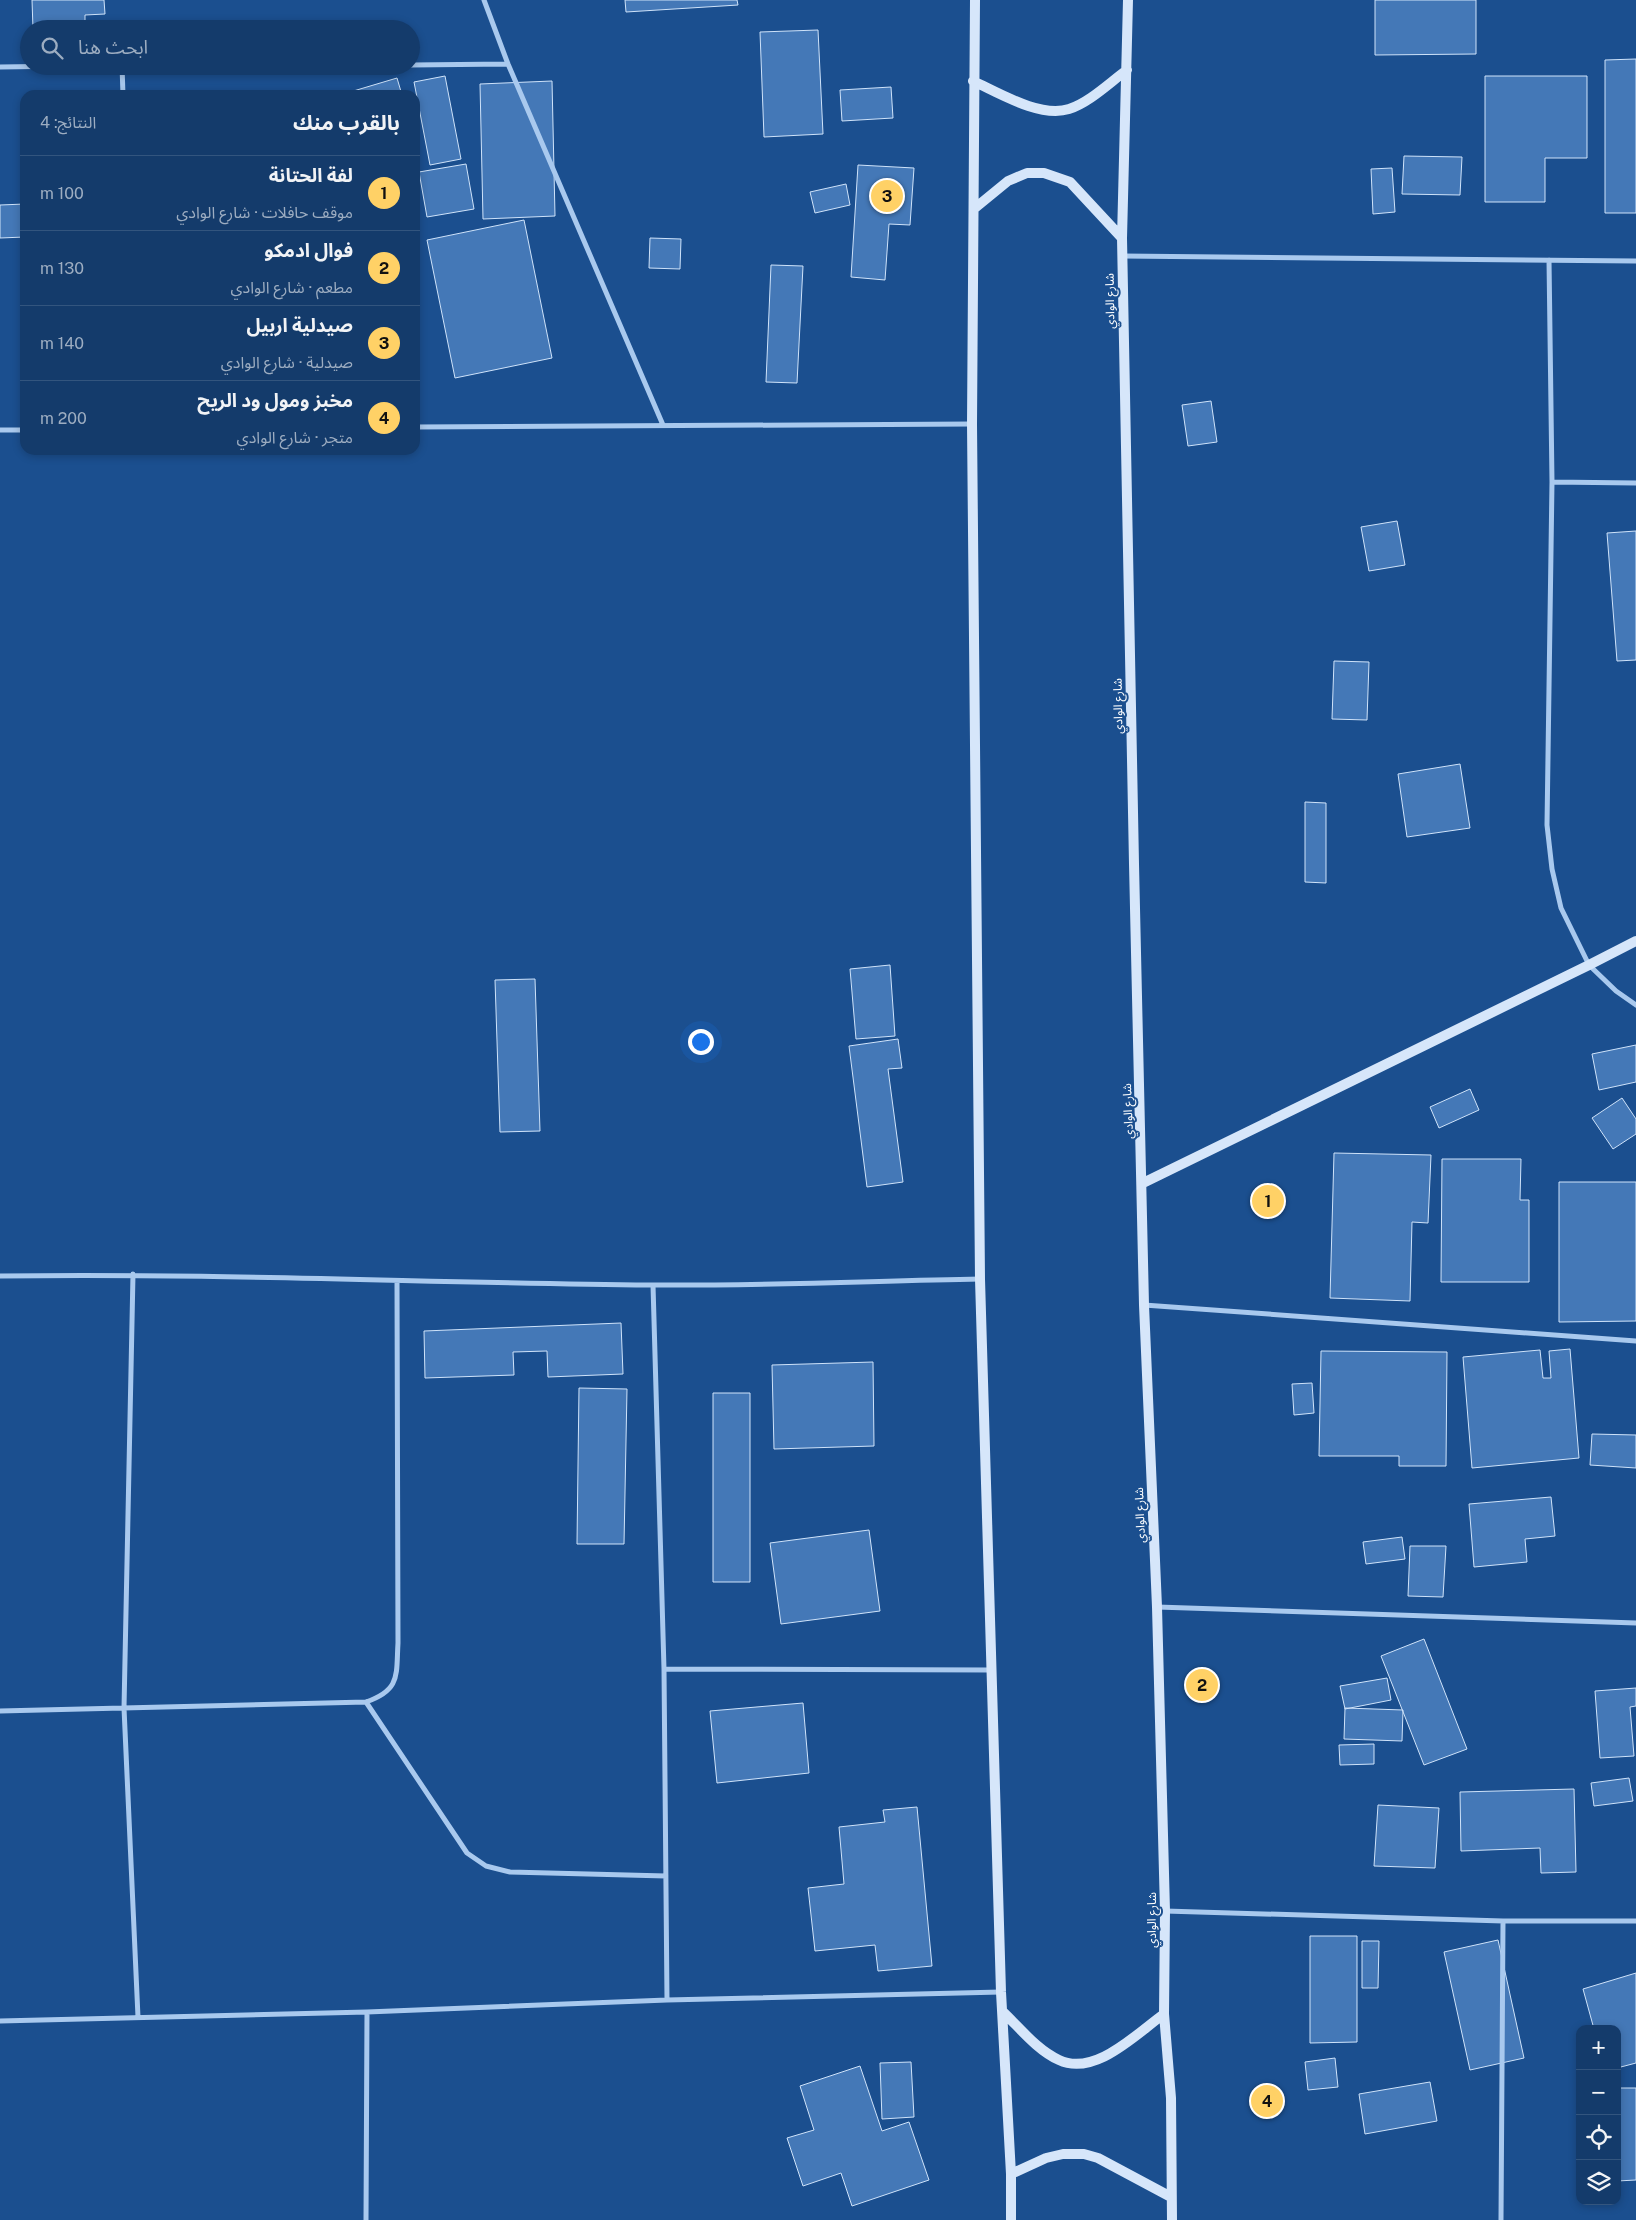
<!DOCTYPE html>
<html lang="ar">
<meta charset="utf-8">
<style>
:root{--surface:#143b6b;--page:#214673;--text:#f1f3f6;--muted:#9dadc1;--line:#33557e;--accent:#ffd166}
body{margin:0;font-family:"Public Sans","Noto Sans Arabic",sans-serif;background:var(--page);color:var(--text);direction:rtl}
.controls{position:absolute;right:15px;bottom:15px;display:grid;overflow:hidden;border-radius:10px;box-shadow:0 2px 8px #0003}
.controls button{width:45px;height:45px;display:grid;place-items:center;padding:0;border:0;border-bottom:1px solid var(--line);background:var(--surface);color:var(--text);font:25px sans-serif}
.you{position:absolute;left:700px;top:1041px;width:18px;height:18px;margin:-12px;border:4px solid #fff;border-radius:50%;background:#1a73e8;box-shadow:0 0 0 8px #1a73e833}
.badge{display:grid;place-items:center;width:32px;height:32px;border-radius:50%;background:var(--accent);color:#111;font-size:16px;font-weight:700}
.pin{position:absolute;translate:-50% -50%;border:2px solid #fff;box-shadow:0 1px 5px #0006}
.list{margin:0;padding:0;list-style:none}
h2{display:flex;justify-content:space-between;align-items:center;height:65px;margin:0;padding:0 20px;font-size:21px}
h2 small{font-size:16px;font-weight:400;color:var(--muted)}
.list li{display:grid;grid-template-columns:32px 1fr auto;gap:15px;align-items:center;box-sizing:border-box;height:75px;padding:0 20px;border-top:1px solid var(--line)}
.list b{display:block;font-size:19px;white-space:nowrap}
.list p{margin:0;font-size:16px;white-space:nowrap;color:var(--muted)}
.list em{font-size:16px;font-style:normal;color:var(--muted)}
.icon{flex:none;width:28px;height:28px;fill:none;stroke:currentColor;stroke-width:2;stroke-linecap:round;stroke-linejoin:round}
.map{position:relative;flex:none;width:1636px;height:2220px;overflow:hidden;direction:ltr}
.search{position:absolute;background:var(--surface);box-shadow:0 2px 8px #0003;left:20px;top:20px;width:400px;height:55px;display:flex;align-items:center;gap:12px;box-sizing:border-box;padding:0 18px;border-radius:28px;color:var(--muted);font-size:19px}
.panel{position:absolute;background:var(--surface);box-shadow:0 2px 8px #0003;left:20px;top:90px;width:400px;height:365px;border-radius:15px;direction:rtl}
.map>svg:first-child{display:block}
.building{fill:#4478b7;stroke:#cfe3fa}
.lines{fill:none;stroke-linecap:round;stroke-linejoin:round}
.street{stroke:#a9c9ee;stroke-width:5}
.secondary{stroke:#d6e6fa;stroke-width:10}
.labels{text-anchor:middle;stroke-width:4;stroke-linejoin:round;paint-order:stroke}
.street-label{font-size:12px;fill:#fff;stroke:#1b4f8f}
</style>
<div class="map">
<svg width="1636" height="2220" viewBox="0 0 1636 2220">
<rect width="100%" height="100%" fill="#1b4f8f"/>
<path class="building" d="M32,0H104L105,14L85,15V29H33Z
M625,0H737L738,5L626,12Z
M1375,0H1476V54L1375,55Z
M818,30L823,134L764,137L760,32Z
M1636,59V213H1605V60Z
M445,76L461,159L430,165L414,82Z
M1485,76H1587V158H1545V202H1485Z
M397,78L402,95H340Z
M552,81L555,216L483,219L480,84Z
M891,87L893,118L842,121L840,90Z
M182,92V95H154Z
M1404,156L1462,157L1460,195L1402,194Z
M466,164L474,209L427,217L419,172Z
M858,165L914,168L910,225L889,224L885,280L851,277Z
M1392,168L1395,212L1373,214L1371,169Z
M846,184L850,205L815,213L810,192Z
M25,204V237L0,238V205Z
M524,220L552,358L455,378L427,240Z
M650,238L681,239L680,269L649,268Z
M771,265L803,266L797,383L766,382Z
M1211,401L1217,442L1188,446L1182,405Z
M1397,521L1405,565L1369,571L1361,527Z
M1636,531V660L1617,661L1607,533Z
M1334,661L1369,662L1367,720L1332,719Z
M1460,764L1470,828L1407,837L1398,774Z
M1305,802L1326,803V883L1305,882Z
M890,965L895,1036L856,1039L850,969Z
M535,979L540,1131L500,1132L495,980Z
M898,1039L902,1068L888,1069L903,1182L867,1187L849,1046Z
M1636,1045V1082L1599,1090L1592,1054Z
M1470,1089L1479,1110L1439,1128L1430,1107Z
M1622,1098L1636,1119V1134L1613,1149L1592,1118Z
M1334,1153L1431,1155L1428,1223L1412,1222L1410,1301L1330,1298Z
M1442,1159H1521L1520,1200H1529V1282H1441Z
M1559,1182H1636V1321L1559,1322Z
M621,1323L623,1374L548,1377L547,1351L513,1352L514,1375L425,1378L424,1331Z
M1570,1349L1579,1458L1472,1468L1463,1357L1540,1350L1543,1378H1551L1549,1351Z
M1321,1351L1447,1352L1446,1466H1399V1456H1319Z
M873,1362L874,1446L774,1449L772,1365Z
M1312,1383L1314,1413L1294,1415L1292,1384Z
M579,1388L627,1389L624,1544H577Z
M713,1393H750V1582H713Z
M1592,1434L1636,1435V1468L1590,1465Z
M1551,1497L1555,1536L1525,1539L1527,1562L1474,1567L1469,1504Z
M869,1530L880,1611L781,1624L770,1543Z
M1402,1537L1405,1559L1366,1564L1363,1542Z
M1410,1546H1446L1443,1597L1408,1596Z
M1424,1639L1467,1749L1424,1765L1381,1656Z
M1387,1678L1391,1700L1345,1709L1340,1686Z
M1636,1688V1706L1630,1707L1634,1756L1600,1758L1595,1691Z
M803,1703L809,1773L717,1783L710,1711Z
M1345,1708L1403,1710L1402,1741L1344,1739Z
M1374,1744V1764L1340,1765L1339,1745Z
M1629,1778L1633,1801L1594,1806L1591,1783Z
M1574,1789L1576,1872L1541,1873L1540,1848L1461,1851L1460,1792Z
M1378,1805L1439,1808L1435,1868L1374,1866Z
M917,1807L932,1966L878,1971L875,1945L815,1951L808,1888L844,1884L839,1827L885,1822L883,1810Z
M1310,1936H1357V2042L1310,2043Z
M1498,1940L1524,2058L1470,2070L1444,1952Z
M1362,1941H1379L1378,1988H1362Z
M1636,1973V2063L1617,2068V2029H1594L1583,1989Z
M1335,2058L1338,2087L1308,2090L1305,2062Z
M911,2062L914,2117L882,2119L880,2063Z
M860,2066L882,2131L909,2122L929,2180L852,2206L841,2173L803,2186L787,2138L814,2130L800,2086Z
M1430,2082L1437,2121L1365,2134L1359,2094Z
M1617,2088H1636V2180L1617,2181Z"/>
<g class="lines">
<path class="street" d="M484,0L508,64L663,425
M411,65L508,64
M122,66L123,95
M0,67L71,66
M1122,256L1636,261
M1549,260L1552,482L1547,825L1552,869L1561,908L1589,965L1616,991L1636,1005
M415,427L972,424
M0,430H25
M1552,482L1636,483
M133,1274L124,1708L138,2017
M0,1276C217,1273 433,1283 650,1285C760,1286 870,1281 980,1279
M653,1285L664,1669L667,2000
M1144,1305L1636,1341
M1157,1607L1636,1623
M664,1669L991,1670
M366,1702L467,1853L486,1866L510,1872L666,1876
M0,1711L366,1702C401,1690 396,1675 398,1643L397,1282
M1165,1911L1503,1921H1636
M0,2021L367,2012L667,2000L1001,1992
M366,2220L367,2012
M1501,2220L1503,1921"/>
<path class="secondary" d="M975,0L972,424L980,1279L1001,1992L1011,2174V2220
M1128,0L1122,238L1134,864L1144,1305L1157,1607L1165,1911L1164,2014L1171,2098L1172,2220
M973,81C999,93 1040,118 1069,109C1090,102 1109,83 1127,70
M975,208L1008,181L1027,173H1044L1070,182L1122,238
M1143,1183L1589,965L1636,941
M1003,2012C1020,2028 1037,2050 1059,2060C1095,2077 1136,2034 1164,2014
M1011,2174L1046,2158L1063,2154H1084L1098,2158L1171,2197"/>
</g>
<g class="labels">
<g class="street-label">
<text transform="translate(1110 301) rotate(-91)" y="4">شارع الوادي</text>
<text transform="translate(1118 706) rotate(-91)" y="4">شارع الوادي</text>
<text transform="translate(1128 1111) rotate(-92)" y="4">شارع الوادي</text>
<text transform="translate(1140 1515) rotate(-92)" y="4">شارع الوادي</text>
<text transform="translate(1152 1920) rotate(-90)" y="4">شارع الوادي</text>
</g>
</g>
</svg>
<div class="controls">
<button>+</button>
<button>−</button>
<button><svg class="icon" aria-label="locate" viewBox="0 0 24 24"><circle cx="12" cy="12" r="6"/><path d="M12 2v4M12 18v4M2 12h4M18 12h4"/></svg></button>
<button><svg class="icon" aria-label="layers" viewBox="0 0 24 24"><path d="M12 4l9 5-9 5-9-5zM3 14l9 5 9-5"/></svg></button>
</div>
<div class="you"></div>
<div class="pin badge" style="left:1268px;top:1201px">1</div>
<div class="pin badge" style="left:1202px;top:1685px">2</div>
<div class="pin badge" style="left:887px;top:196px">3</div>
<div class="pin badge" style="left:1267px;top:2101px">4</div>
<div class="search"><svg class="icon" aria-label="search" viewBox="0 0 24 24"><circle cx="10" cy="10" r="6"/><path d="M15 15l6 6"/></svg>ابحث هنا</div>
<section class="panel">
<h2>بالقرب منك<small>النتائج: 4</small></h2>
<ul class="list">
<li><span class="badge">1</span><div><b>لفة الحتانة</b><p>موقف حافلات · شارع الوادي</p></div><em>100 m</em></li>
<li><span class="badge">2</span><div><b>فوال ادمكو</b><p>مطعم · شارع الوادي</p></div><em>130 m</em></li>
<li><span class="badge">3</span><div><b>صيدلية اربيل</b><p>صيدلية · شارع الوادي</p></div><em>140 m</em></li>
<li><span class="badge">4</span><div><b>مخبز ومول ود الريح</b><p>متجر · شارع الوادي</p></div><em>200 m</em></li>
</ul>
</section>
</div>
